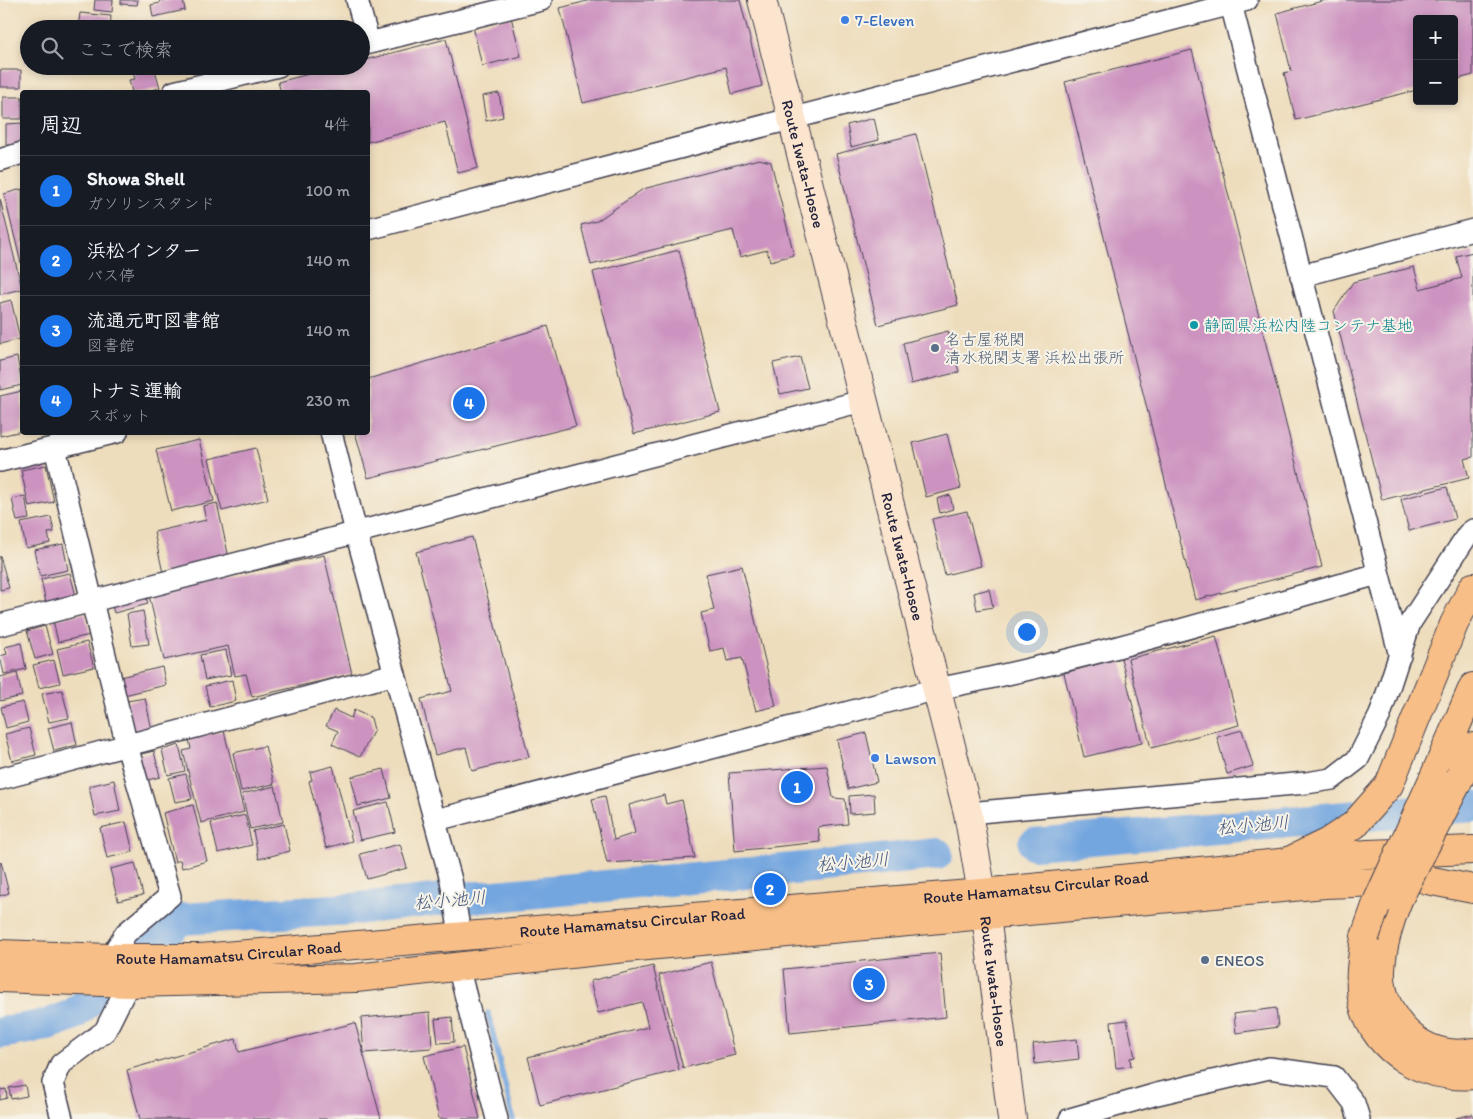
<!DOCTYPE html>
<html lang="ja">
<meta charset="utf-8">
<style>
:root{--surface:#171b24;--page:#242831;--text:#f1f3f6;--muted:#9ea1a6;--line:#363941;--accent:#1a73e8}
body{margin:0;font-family:Itim,"Klee One",sans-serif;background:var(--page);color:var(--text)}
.controls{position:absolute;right:15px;top:15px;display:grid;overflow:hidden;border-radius:5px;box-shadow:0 2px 8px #0003}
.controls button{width:45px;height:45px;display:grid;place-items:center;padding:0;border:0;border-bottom:1px solid var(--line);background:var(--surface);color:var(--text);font:25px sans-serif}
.you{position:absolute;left:1026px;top:631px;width:18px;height:18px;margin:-12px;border:4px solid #fff;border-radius:50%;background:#1a73e8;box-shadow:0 0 0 8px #1a73e833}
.badge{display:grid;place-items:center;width:32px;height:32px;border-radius:50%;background:var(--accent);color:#fff;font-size:16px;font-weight:700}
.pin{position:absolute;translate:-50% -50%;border:2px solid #fff;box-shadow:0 1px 5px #0006}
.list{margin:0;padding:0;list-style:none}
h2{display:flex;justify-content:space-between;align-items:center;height:65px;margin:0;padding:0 20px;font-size:21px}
h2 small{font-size:16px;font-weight:400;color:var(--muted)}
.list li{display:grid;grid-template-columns:32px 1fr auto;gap:15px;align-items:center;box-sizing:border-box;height:70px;padding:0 20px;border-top:1px solid var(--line)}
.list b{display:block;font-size:19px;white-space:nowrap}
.list p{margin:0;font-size:16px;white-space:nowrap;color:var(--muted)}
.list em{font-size:16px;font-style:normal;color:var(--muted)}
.icon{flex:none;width:28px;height:28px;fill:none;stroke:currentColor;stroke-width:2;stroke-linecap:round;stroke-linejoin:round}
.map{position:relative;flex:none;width:1473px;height:1119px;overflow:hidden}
.search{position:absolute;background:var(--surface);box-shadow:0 2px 8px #0003;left:20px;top:20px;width:350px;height:55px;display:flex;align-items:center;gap:12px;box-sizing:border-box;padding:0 18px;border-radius:28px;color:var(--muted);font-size:19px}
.panel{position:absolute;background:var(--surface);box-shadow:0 2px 8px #0003;left:20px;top:90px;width:350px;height:345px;border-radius:5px}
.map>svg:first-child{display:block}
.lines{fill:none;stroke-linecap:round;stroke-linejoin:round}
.stream{stroke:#73a6df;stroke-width:5.5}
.river{stroke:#73a6df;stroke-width:32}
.building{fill:#cc92c0}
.street-casing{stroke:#413e4e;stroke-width:24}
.secondary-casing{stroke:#413e4e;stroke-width:30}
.primary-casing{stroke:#413e4e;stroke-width:30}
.highway-casing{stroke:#413e4e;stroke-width:30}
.street{stroke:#fff;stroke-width:21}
.secondary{stroke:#fce5cf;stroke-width:28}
.primary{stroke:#f7be87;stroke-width:28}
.highway{stroke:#f7be87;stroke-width:28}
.highway-bridge-casing{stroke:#413e4e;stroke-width:30;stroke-linecap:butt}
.highway-bridge{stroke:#f7be87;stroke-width:28}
.shop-dot{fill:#3f7fe0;stroke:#f7f3e8;stroke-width:2}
.culture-dot{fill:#0f9aa8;stroke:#f7f3e8;stroke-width:2}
.service-dot{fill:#5c6f8a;stroke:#f7f3e8;stroke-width:2}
.labels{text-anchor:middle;stroke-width:4;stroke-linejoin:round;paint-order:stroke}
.shop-label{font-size:16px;fill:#366cbe;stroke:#f7f3e8;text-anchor:start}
.street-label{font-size:16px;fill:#22223b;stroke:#f7f3e8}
.culture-label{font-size:16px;fill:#0d838f;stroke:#f7f3e8;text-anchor:start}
.service-label{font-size:16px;fill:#4e5e75;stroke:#f7f3e8;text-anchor:start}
.water-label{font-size:18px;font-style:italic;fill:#42577d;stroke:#f7f3e8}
</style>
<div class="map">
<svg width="1473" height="1119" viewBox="0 0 1473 1119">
<rect width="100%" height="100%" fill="#f7f3e8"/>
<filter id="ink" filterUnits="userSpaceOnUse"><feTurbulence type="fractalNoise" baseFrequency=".02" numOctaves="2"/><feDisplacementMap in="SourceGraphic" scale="10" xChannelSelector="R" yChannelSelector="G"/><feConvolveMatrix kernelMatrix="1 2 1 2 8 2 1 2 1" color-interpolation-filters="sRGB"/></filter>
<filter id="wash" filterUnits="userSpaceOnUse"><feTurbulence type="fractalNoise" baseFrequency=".0096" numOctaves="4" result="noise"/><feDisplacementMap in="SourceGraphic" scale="20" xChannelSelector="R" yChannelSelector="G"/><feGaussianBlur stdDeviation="1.12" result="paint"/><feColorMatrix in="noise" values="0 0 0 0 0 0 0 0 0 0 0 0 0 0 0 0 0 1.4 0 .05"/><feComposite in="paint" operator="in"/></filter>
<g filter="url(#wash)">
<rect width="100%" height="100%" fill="#eeddbc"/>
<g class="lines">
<path class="stream" d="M488,1013L513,1119"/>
<path class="river" d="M1034,844L1473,806
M0,1033L47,1025L74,1014L181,919L353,909L462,897H484L803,868L937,854"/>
</g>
<g id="blocks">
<path class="building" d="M95,0H113L112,12L94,10Z
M121,0H138L137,5L121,4Z
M159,0H183L185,10L153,17L151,5L160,3Z
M591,0H740L762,86L732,94L726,67L583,103L560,8Z
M1326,0H1473V75L1454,80V19H1417V90L1296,120L1284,73L1291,71L1277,13Z
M80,13L111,16L110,29H78Z
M511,17L521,56L482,66L473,26Z
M224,23L226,29H208V28Z
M446,39L478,168L458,173L445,122L368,142V92H281L278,82L339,66H361V61Z
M28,46H29V63L25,62Z
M1192,50L1322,567L1195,600L1065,82Z
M131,66H154L160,88L143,92H132L129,80L135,79Z
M215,66H236L217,73Z
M0,70H21V87H0Z
M499,93L503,117L486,121L482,96Z
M3,97H22V119H3Z
M874,118L879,140L851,147L847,125Z
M22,123V145H6V124Z
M916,134L958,305L878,325L836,154Z
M759,159L771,162L794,255L770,261L767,250L740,257L733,230L591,265L581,225L597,221L643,189Z
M22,189V267L4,194Z
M0,199L22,289L0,294Z
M679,250L720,412L634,434L593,272Z
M1473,252V457L1464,459L1469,478L1382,500L1334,311L1353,282L1414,267L1420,289L1462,278L1456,256Z
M11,300L20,339L0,344V303Z
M548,326L576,426L368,478L355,432H368V379Z
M948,331L959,372L911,384L903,343Z
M17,357L22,385L0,390V361Z
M800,357L808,388L780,394L773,363Z
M22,391V431L0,436V396Z
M947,434L961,488L926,497L913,443Z
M199,440L214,501L171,511L156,450Z
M256,448L268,499L222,511L209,459Z
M46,465L54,502L29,507L21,470Z
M1447,487L1455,519L1409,531L1401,499Z
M950,495L953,509L940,513L937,499Z
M25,496L29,519L17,521L12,499Z
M217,503L229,558L163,573L154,532L206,520L203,506Z
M967,511L981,566L945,575L932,519Z
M51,517L54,532L48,533L50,543L26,548L21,523Z
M472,537L529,757L472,771L466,747L435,755L421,699L452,691L416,552Z
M63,544L68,570L40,576L34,550Z
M324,555L352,674L252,697L246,674L235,676L228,646L164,660L149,595Z
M0,556L9,588L0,590Z
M742,566L776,706L756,711L742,658L727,661L724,648L710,651L701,613L714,610L706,574Z
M70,573L76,596L46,603L41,579Z
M989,589L993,607L977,610L974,593Z
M145,594L148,604L114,613L111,602Z
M143,611L149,644L132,646L127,614Z
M85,613L90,635L58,642L53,620Z
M45,626L53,654L35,659L27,631Z
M1216,636L1239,725L1151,748L1128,659Z
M87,642L94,667L63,674L57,649Z
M21,643L26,669L4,674L0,656L7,654L5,647Z
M226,650L231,675L205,680L200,655Z
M1121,658L1142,743L1084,757L1064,673Z
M54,660L60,683L39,688L33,665Z
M162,667L166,685L124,695L120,677Z
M17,673L22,696L0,701V677Z
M232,680L236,701L210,707L205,686Z
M62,690L69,718L49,722L42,694Z
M145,698L152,730L134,734L127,701Z
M23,702L28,722L6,728L1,707Z
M334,710L351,718L354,710L371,718L374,730L360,757L332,744L338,731L326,726Z
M72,722L77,745L54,751L48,728Z
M29,728L36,755L12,761L5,734Z
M1242,730L1253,766L1227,774L1217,737Z
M224,731L244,812L201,823L183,751L191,749L189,739Z
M866,733L877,782L848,789L837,740Z
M179,745L185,771L168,775L162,750Z
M265,746L274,784L241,791L233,753Z
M154,751L160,777L143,781L137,755Z
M333,766L352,841L326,848L309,781L312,780L310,772Z
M827,766L833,798L845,799L848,824L818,827L820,842L735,851L729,773Z
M384,769L391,798L358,806L351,777Z
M186,774L192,799L175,802L169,778Z
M114,780L120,811L95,816L89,786Z
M275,786L283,822L250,829L242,794Z
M874,794L875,812L850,814L849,796Z
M664,795L666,804L682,800L695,858L607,863L592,799L605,796L614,840L635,833L629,805Z
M388,802L395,832L360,840L353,811Z
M193,805L207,861L182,868L180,860L175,862L163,813Z
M245,815L252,845L218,853L211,823Z
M126,822L133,852L107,858L100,828Z
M284,824L290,851L259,859L253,831Z
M400,844L407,868L367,879L360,854Z
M1,862L9,893L0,896V863Z
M135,863L143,895L118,901L110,869Z
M940,953L946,1017L790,1033L784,969Z
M711,962L735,1055L683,1068L659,975Z
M653,966L679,1070L540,1105L528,1057L648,1027L642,1002L598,1013L590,981Z
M1276,1008L1278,1027L1236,1033L1234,1014Z
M430,1012L432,1048L364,1053L361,1018Z
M452,1017L454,1042L438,1043L435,1019Z
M1127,1020L1135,1057L1130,1058L1131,1066L1116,1068L1111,1022Z
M355,1023L381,1119H140L127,1070L236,1039L239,1052Z
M1077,1039L1079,1059L1035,1064L1033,1044Z
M463,1047L480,1119H439L424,1056Z
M25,1085L27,1096L11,1099L9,1088Z
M6,1089L7,1098L0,1100V1090Z
M1473,1114V1119H1456V1118Z"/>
</g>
</g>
<g filter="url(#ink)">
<use href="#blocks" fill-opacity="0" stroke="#413e4e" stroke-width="1"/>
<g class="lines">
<g class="street-casing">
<path id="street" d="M357,0L369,43
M1231,4L1400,656
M361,45L541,0
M174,92L278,66
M0,160L22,153
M368,229L1247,0
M1301,276L1473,230
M331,432L356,532L451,880L458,922L465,937
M55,448L127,746L170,896L126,933L110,958
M0,461L117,432
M0,625L862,401
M0,779L395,674
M968,813L1306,783L1332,779L1358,759L1380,715L1410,623L1468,534L1473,530
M436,820L937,689C1086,660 1232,615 1378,574
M458,966L497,1119
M62,1119L53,1083L61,1064L105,1031L129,983
M1070,1119L1157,1094L1269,1068L1334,1077L1354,1103L1359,1119"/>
</g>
<g class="secondary-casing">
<g id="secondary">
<path id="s1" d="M762,0L968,813L986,916L1012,1119"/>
</g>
</g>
<g class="primary-casing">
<g id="primary">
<path id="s2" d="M0,954L110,958H200L982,893L1368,854L1473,850"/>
<path d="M0,978L129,983L356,978L625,948L1325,884L1409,881"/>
</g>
</g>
<g class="highway-casing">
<path id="highway" d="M1461,775L1473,747
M1434,777L1473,687
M1289,861L1328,842L1354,825L1389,785L1454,624L1473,587
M1427,880L1473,889
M1398,900C1389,923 1382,945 1381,970C1379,1019 1424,1063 1473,1052
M1365,937C1362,959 1358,981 1363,1003C1375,1052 1426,1080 1473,1075"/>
</g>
<use href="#street" class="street"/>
<use href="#secondary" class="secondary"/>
<use href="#primary" class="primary"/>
<use href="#highway" class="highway"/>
<g class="highway-bridge-casing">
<path id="highway-bridge" d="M1398,900L1461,775
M1365,937L1378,900L1434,777"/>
</g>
<use href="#highway-bridge" class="highway-bridge"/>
</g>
</g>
<g class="shop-dot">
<circle cx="845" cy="20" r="5"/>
<circle cx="875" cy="758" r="5"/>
</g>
<circle class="culture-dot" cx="1194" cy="325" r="5"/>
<g class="service-dot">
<circle cx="935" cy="348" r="5"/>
<circle cx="1205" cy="960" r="5"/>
</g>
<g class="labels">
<g class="shop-label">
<text x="855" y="26">7-Eleven</text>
<text x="885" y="764">Lawson</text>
</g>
<g class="street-label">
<text dy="6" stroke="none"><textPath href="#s1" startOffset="169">Route Iwata-Hosoe</textPath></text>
<text dy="6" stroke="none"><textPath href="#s1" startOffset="574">Route Iwata-Hosoe</textPath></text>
<text dy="6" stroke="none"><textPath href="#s2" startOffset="1039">Route Hamamatsu Circular Road</textPath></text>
<text dy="6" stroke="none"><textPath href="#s2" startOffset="634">Route Hamamatsu Circular Road</textPath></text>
<text dy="6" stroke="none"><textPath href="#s2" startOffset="229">Route Hamamatsu Circular Road</textPath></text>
<text dy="6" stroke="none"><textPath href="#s1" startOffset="1009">Route Iwata-Hosoe</textPath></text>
</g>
<g class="culture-label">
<text x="1204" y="331">静岡県浜松内陸コンテナ基地</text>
</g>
<g class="service-label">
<text x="945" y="345">名古屋税関<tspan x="945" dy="18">清水税関支署 浜松出張所</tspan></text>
<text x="1215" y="966">ENEOS</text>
</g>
<g class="water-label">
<text transform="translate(1253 825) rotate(-5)" y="6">松小池川</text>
<text transform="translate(853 862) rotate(-5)" y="6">松小池川</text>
<text transform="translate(450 900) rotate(-5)" y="6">松小池川</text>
</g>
</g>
</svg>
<div class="controls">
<button>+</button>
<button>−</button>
</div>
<div class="you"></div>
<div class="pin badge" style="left:797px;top:787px">1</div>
<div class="pin badge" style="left:770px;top:889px">2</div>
<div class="pin badge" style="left:869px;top:984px">3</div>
<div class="pin badge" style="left:469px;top:403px">4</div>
<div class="search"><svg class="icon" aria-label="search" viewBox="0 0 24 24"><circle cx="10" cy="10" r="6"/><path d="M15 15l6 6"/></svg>ここで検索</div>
<section class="panel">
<h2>周辺<small>4件</small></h2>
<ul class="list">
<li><span class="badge">1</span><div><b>Showa Shell</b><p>ガソリンスタンド</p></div><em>100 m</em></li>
<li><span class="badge">2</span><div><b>浜松インター</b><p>バス停</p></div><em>140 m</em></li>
<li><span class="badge">3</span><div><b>流通元町図書館</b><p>図書館</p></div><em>140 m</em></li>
<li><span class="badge">4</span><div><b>トナミ運輸</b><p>スポット</p></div><em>230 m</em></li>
</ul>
</section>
</div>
